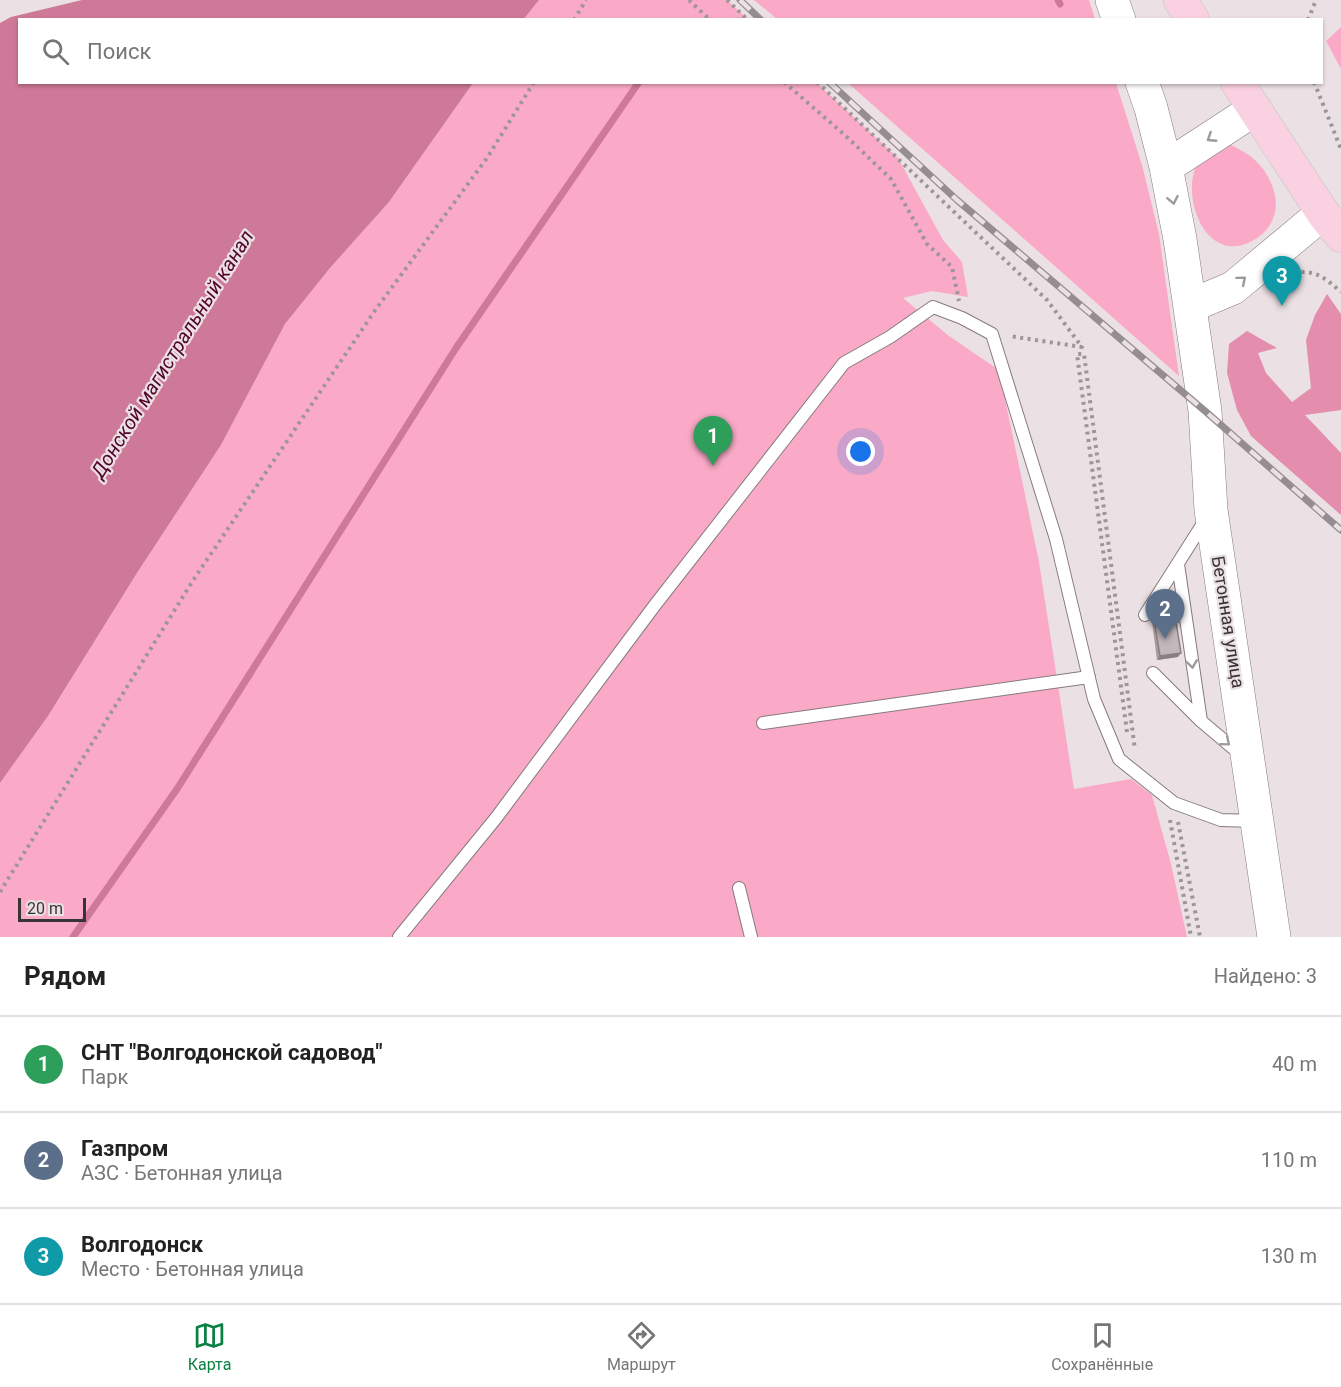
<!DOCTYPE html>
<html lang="ru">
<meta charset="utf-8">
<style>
:root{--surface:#fff;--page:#f2f2f2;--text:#222;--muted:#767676;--line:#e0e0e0;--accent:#0b8043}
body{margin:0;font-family:Roboto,sans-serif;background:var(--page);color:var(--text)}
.scale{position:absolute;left:18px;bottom:15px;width:68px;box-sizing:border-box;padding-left:6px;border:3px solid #383435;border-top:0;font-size:16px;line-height:21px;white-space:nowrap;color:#383435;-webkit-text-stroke:4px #ebe0e3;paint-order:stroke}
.you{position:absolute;left:861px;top:452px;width:21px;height:21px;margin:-15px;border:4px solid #fff;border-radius:50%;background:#1a73e8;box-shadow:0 0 0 9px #1a73e833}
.badge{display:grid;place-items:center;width:39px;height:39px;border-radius:50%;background:var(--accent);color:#fff;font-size:20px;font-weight:700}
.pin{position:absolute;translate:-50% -50px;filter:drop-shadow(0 2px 3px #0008)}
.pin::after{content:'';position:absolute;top:32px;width:21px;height:18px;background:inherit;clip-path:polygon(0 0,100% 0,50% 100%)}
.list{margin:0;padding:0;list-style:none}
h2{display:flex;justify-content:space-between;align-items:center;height:78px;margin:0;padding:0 24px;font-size:26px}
h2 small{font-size:20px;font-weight:400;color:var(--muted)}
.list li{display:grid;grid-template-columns:39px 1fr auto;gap:18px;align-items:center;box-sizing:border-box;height:96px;padding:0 24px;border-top:2px solid var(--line)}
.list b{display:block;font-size:22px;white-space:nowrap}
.list p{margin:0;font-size:20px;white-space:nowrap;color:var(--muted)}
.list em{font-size:20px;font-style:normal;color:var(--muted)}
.icon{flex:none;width:33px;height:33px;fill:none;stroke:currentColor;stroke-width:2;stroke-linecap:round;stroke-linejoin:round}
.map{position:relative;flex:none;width:1341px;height:937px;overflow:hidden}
.search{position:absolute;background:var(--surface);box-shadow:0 2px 4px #0004;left:18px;right:18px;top:18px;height:66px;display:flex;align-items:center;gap:15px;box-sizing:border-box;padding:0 21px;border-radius:0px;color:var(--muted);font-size:22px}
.sheet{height:366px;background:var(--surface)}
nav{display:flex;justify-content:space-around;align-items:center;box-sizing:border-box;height:84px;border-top:2px solid var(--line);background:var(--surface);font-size:16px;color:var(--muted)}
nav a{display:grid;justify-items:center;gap:3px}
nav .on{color:var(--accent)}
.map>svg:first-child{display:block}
.green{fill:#faaac7}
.forest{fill:#e48dad}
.water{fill:#cf7999}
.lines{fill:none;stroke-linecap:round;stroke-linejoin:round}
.stream{stroke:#cf7999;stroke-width:7}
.service-casing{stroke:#857b7e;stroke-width:14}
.secondary-casing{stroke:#857b7e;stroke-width:34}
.primary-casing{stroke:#c3c2c2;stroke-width:34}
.path{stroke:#9d9597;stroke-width:4;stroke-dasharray:3 4.5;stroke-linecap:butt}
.service{stroke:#fff;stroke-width:12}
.secondary{stroke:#fff;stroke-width:33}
.primary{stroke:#fad1e0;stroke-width:33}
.rail-casing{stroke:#958e90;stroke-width:7}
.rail{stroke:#ebe0e3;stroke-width:4.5;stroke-dasharray:14;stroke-linecap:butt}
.wall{fill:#a79da1}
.shaded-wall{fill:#888083}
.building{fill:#c2b7bb;stroke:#888083;stroke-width:1.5}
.oneway{stroke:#9c9a9a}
.labels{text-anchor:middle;stroke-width:4.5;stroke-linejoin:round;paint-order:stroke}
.street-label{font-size:18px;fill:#383435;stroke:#ebe0e3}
.water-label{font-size:20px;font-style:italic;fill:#53042d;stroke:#ebe0e3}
</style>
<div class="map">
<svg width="1341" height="937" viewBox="0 0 1341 937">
<rect width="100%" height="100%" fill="#ebe0e3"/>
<path class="green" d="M539,0H727L748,19L523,20Z
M754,0H1089L1095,19H777Z
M1341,27V69L1326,41Z
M473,83H817L898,158L943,240L962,262L968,297L932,291L903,298L949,336L999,370L1039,562L1074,789L1131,779L1152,795L1171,864L1187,937H0V783L48,716L137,573L221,445L285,324L330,268L389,202Z
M848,83H1116L1142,165L1159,234L1179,376Z
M1231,145C1240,150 1250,154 1257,162C1279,185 1285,219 1257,238C1199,277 1169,168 1213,148C1218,146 1225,146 1231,145Z"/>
<path class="forest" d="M1327,294L1341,314V410L1305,415L1341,453V515L1251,436L1237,410L1227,373L1229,344L1247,331L1277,348L1258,353L1266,373L1292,402L1311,388L1306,340L1315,315Z"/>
<path class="water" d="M82,0H539L523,20H20V82L473,83L389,202L330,268L285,324L221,445L137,573L48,716L0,783V23L11,17Z"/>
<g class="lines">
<path class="stream" d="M1058,0L1060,4
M73,937L177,789L456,348L639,82"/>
<g class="service-casing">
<path id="service" d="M1178,564L1201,721
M1145,615L1206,519
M1153,673L1201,721L1240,754
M763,723L1089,677
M739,888L751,937
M399,937L496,818L655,605L844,363L890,337L933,307L962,318L992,334L1056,539L1094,699L1119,759L1174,803L1221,820L1255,821"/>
</g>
<g class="secondary-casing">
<path id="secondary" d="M1112,0L1119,20
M1142,82L1151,108L1166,167L1180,239L1205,411L1211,510L1274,937
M1166,167L1255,109
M1190,306L1233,288L1323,213"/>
</g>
<g class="primary-casing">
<path id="primary" d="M1180,0L1193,20
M1237,82L1323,213L1341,236"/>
</g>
<path class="path" d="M689,0L710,20
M727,0L748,20
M574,20L586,0
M1308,20L1316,0
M784,82L847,137L891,179L927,244L952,267L959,301
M817,82L1047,300L1082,347L1009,336
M1314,82L1341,149
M1294,273C1316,269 1326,279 1341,292
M1127,732L1077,354H1084L1135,750
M1170,820L1191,937
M1178,822L1200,937
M0,892L192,582L376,309L487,158L534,82"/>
<use href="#service" class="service"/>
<use href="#secondary" class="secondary"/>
<use href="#primary" class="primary"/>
<g class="rail-casing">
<path id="rail" d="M740,0L761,20
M829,82L957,200L1205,411L1341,530"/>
</g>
<use href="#rail" class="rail"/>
</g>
<path class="wall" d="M1154,619L1178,657L1157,660L1152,622Z"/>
<path class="shaded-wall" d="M1181,653L1178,657L1157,660L1160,656Z"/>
<path class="building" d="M1175,616L1181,653L1160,656L1154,619Z"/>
<defs><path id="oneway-chevron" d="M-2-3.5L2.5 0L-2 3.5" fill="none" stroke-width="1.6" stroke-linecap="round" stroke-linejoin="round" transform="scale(1.5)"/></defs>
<g class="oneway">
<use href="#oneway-chevron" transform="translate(1211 138) rotate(147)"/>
<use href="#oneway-chevron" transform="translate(1173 200) rotate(79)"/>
<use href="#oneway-chevron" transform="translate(1242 280) rotate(-40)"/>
<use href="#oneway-chevron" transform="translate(1192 664) rotate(82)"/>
<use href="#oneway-chevron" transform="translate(1226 742) rotate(40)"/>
</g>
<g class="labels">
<g class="street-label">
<text transform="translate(1228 622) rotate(81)" y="6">Бетонная улица</text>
</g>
<g class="water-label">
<text transform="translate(172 354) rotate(-58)" y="7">Донской магистральный канал</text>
</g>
</g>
</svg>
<div class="scale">20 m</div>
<div class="you"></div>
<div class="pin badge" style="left:713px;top:466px;background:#2e9e5b">1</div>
<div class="pin badge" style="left:1165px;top:639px;background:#5c6f8a">2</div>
<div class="pin badge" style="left:1282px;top:306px;background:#0f9aa8">3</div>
<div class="search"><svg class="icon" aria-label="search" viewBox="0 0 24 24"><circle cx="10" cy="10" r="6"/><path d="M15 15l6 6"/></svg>Поиск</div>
</div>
<section class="sheet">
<h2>Рядом<small>Найдено: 3</small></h2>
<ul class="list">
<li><span class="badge" style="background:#2e9e5b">1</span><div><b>СНТ &quot;Волгодонской садовод&quot;</b><p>Парк</p></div><em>40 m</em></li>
<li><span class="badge" style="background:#5c6f8a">2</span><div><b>Газпром</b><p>АЗС · Бетонная улица</p></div><em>110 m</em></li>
<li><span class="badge" style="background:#0f9aa8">3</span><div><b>Волгодонск</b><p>Место · Бетонная улица</p></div><em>130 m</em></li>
</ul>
</section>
<nav>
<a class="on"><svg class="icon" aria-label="map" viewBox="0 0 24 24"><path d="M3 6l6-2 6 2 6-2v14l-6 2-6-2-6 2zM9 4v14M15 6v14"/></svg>Карта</a>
<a><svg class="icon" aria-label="directions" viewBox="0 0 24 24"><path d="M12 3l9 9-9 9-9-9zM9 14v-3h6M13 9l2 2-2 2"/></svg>Маршрут</a>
<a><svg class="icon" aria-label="saved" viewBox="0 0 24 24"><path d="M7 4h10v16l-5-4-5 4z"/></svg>Сохранённые</a>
</nav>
